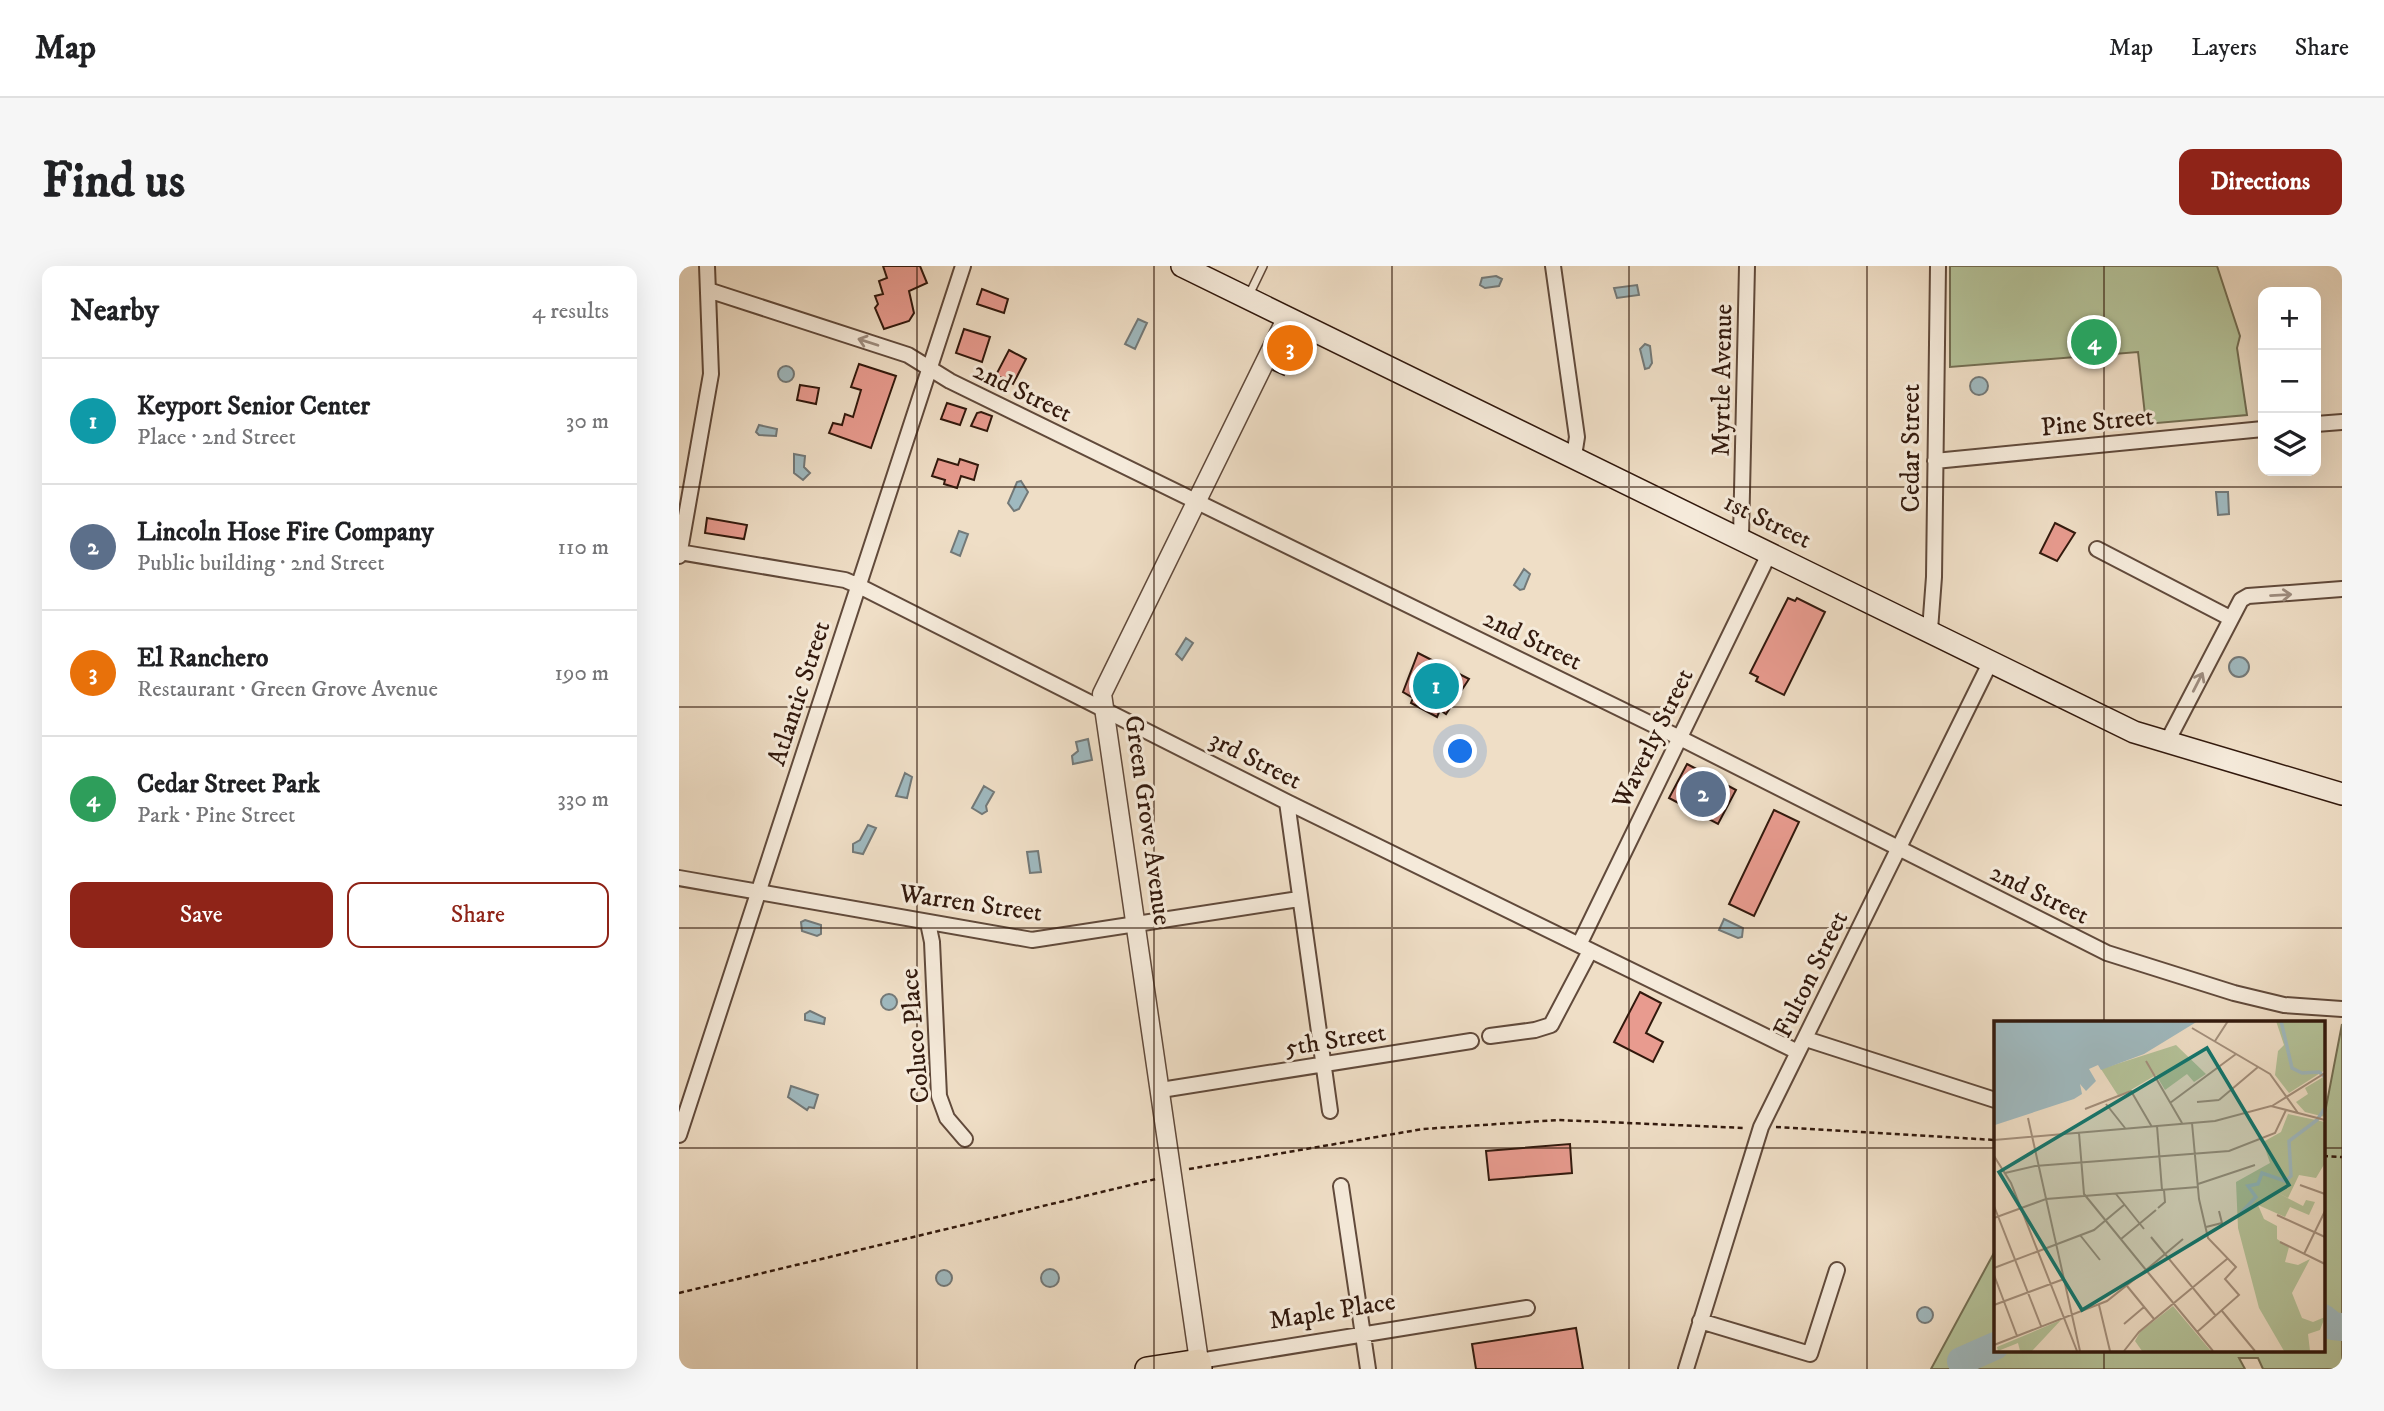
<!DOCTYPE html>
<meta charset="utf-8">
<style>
:root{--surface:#fff;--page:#f6f6f6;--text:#202124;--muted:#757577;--line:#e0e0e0;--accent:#8f2418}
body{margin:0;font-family:"IM FELL DW Pica",serif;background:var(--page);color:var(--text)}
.controls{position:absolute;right:21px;top:21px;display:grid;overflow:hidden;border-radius:14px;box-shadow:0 7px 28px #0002}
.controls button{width:63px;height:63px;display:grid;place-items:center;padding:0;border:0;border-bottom:2px solid var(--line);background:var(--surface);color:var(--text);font:35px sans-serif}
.you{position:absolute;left:782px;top:486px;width:24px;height:24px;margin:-18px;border:5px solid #fff;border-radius:50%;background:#1a73e8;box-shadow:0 0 0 10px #1a73e833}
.badge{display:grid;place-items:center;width:46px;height:46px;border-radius:50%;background:var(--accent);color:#fff;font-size:23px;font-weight:700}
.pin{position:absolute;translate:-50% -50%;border:4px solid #fff;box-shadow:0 2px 7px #0006}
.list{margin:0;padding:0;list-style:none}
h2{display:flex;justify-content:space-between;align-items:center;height:91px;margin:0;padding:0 28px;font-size:30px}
h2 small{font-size:23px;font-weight:400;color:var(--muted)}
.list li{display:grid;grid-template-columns:46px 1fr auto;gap:21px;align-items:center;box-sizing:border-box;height:126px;padding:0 28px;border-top:2px solid var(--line)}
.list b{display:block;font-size:26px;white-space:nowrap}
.list p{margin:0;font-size:23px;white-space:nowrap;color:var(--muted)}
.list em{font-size:23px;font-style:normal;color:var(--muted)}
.actions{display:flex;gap:14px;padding:21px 28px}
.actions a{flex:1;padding:16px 0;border:2px solid var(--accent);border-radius:14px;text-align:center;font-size:24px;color:var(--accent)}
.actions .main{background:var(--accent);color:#fff}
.icon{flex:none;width:38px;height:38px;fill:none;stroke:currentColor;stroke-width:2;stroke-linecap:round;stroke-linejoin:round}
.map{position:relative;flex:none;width:1663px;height:1103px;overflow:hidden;border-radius:14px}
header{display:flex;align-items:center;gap:42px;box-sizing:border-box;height:98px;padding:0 35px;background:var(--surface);border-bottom:2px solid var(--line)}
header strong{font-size:33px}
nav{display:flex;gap:38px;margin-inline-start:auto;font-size:24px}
.intro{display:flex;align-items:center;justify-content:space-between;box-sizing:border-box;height:168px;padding:0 42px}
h1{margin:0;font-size:49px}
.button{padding:18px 32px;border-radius:14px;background:var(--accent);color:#fff;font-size:24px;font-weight:700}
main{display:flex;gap:42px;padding:0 42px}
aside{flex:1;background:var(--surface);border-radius:14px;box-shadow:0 7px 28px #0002}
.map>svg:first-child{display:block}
.green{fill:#b4c299;stroke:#736e53;stroke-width:2}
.water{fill:#9fb9bf;stroke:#737978;stroke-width:2}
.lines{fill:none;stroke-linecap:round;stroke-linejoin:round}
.river{stroke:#9fb9bf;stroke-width:28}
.building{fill:#e89b8f;stroke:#32190d;stroke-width:2}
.service-casing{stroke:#614a3b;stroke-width:10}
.minor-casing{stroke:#614a3b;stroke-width:18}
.tertiary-casing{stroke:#614a3b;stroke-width:21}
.secondary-casing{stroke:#32190d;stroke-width:24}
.primary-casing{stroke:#32190d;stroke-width:26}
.path{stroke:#32190d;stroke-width:2.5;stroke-dasharray:5 3.5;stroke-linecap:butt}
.service{stroke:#f5eada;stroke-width:7}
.minor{stroke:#f5eada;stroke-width:14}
.tertiary{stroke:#f5eada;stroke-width:18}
.secondary{stroke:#f5eada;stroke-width:21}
.primary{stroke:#efdec6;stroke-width:23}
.oneway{stroke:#9d8c7e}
.grid{fill:none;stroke:#32190d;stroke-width:2;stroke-opacity:0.55}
.labels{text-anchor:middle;stroke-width:6;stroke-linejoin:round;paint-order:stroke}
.street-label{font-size:26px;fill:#32190d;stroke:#f5eada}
.inset-river{fill:none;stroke:#9fb9bf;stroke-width:3.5}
.inset-road{fill:none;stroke:#a38f7c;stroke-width:2}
.view{fill:#0f766e;fill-opacity:0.15;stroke:#0f766e;stroke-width:3.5}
.inset-edge{fill:none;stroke:#32190d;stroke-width:3.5}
</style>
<header>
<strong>Map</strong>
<nav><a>Map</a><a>Layers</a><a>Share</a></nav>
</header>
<div class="intro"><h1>Find us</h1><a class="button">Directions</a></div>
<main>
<aside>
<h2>Nearby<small>4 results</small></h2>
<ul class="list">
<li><span class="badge" style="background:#0f9aa8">1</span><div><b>Keyport Senior Center</b><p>Place · 2nd Street</p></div><em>30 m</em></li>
<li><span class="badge" style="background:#5c6f8a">2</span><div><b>Lincoln Hose Fire Company</b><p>Public building · 2nd Street</p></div><em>110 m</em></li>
<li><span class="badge" style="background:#e8710a">3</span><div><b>El Ranchero</b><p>Restaurant · Green Grove Avenue</p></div><em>190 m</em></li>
<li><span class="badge" style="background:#2e9e5b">4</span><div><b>Cedar Street Park</b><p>Park · Pine Street</p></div><em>330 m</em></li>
</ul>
<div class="actions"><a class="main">Save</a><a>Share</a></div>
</aside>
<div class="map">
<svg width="1663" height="1103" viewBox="0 0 1663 1103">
<rect width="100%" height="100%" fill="#efdec6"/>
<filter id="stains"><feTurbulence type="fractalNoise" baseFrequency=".00286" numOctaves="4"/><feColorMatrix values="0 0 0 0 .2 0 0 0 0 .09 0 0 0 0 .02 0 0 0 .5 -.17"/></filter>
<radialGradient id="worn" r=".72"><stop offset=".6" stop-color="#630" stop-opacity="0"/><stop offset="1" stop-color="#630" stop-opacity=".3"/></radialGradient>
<path class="green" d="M1271,0H1538L1561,70L1558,82L1568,149L1467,158L1459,86L1271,101Z
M1663,758V1103H1584L1579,1092H1560L1566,1103H1252L1316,985V1084H1644V857Z"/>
<path class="water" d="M817,10L823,13L820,20L806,22L801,19L803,12Z
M958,19L960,29L938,32L935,22Z
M459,53L468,57L456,83L446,78Z
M966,78L971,80L973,97L970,102L966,103L961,83Z
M99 108a8 8 0 1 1 16 0a8 8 0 1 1-16 0Z
M1291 120a9 9 0 1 1 18 0a9 9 0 1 1-18 0Z
M80,159L98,163L97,170L80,169L77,166Z
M115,188L126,190L125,201L131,207L124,214L115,207Z
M342,215L349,226L340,243L335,245L329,237L338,216Z
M1537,226H1549L1550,248L1539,249Z
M280,265L289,268L281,290L272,286Z
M845,303L851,308L845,323L841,324L835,319Z
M507,372L514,377L503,394L497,388Z
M1550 401a10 10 0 1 1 20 0a10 10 0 1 1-20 0Z
M409,473L413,494L394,498L393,490L399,485L397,476Z
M226,507L233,511L228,532L217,530Z
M305,520L315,526L307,540L308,545L303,548L293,542Z
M189,559L197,562L184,588L174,586V578L181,574Z
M359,585L362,606L351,607L348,586Z
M1045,653L1064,662L1063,671L1059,672L1040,664Z
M126,654L142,659V668L138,670L123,665L122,656Z
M202 736a8 8 0 1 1 16 0a8 8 0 1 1-16 0Z
M131,745L146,752L145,758L126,754V748Z
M112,820L139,829L135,842L130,841L128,844L109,831Z
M362 1012a9 9 0 1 1 18 0a9 9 0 1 1-18 0Z
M257 1012a8 8 0 1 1 16 0a8 8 0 1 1-16 0Z
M1238 1049a8 8 0 1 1 16 0a8 8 0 1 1-16 0Z"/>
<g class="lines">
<path class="river" d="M1644,1052L1654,1060L1663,1061
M1282,1095L1316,1080"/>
</g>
<path class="building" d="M204,0H241L248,17L230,25L235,47L230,55L205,63L196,42L199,38L196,30L204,28L200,15L208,12Z
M303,23L329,33L325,47L298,38Z
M285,63L311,71L303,96L277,87Z
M612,68L622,73L605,109L594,104Z
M330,84L347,93L334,118L317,109Z
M180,98L217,110L192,182L150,167L154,157L163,159L166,148L174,151L182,124L172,121Z
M121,119L140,122L137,138L118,134Z
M268,137L287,143L281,159L262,153Z
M302,146L313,150L308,165L292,160L298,147Z
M259,193L279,199L281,193L299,199L295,214L282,210L278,222L265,218L266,214L253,210Z
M28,252L68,259L65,273L26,267Z
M1376,257L1396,267L1378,295L1361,287Z
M1109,332L1116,335L1118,332L1146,346L1105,429L1077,415L1079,411L1071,407Z
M739,387L790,413L767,448L761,444L758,451L732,437L734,432L724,426Z
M1008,498L1057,524L1039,558L990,532Z
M1095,544L1120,556L1075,650L1050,638Z
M961,726L982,737L967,767L984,776L974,796L935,776Z
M891,878L893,907L810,914L807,885Z
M897,1062L904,1103H797L793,1078Z"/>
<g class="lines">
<g class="service-casing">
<path id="service" d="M570,29L584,0"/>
</g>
<g class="minor-casing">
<path id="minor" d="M874,0L898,171L895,190
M29,24L229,89L271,115L1001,472L1428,687L1555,727L1605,739L1663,743
M1637,158L1663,156
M1256,195L1584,163
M1062,271L1068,0
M1418,283L1551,352
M0,286L166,314L180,320L608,536L1119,786
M0,290L32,108L28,0
M1251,364L1255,311L1259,0
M1488,476L1562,334L1569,330L1663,323
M608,536L651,845
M0,612L353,674L620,633
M249,657L253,676L260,830L268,852L286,873
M900,679L1091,286
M811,770L856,764L872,759L911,685
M1127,773L1316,834
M482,824L792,775
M0,869L284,0
M662,920L689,1103
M1021,1055L1131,1088L1158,1004
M520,1095L848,1042
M1007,1103L1082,861L1312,395"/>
</g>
<g class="tertiary-casing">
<path id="tertiary" d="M520,1095L423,428L608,51"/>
</g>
<g class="secondary-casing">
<path id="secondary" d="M503,0L1455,466L1663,528"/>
</g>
<g class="primary-casing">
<path id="primary" d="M468,1103L520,1095L521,1103"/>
</g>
<path class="path" d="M1097,861L1316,874
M1644,890L1663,891
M510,903L744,863L879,854L1066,862
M0,1027L477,913"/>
<use href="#service" class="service"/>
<use href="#minor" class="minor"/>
<use href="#tertiary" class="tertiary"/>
<use href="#secondary" class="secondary"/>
<use href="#primary" class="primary"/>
</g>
<defs><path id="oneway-shaft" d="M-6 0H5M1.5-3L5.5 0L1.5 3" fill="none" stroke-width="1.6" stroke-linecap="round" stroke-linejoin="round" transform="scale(1.75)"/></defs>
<g class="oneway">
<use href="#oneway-shaft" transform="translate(189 76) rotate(-162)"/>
<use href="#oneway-shaft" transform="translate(1602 329) rotate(-3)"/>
<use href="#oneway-shaft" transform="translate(1519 416) rotate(-63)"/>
</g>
<path class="grid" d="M238,0V1103M475,0V1103M713,0V1103M950,0V1103M1188,0V1103M1425,0V757M0,221H1663M0,441H1663M0,662H1663M0,882H1316M1644,882H1663M1425,1084V1103"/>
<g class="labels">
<g class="street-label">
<text transform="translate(1042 114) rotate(-89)" y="9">Myrtle Avenue</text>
<text transform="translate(344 125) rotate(26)" y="9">2nd Street</text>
<text transform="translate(1418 155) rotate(-6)" y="9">Pine Street</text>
<text transform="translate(1231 182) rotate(-90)" y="9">Cedar Street</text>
<text transform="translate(1089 254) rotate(26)" y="9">1st Street</text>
<text transform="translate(854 373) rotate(26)" y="9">2nd Street</text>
<text transform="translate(119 427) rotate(-72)" y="9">Atlantic Street</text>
<text transform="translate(973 472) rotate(-64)" y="9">Waverly Street</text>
<text transform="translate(577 493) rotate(27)" y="9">3rd Street</text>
<text transform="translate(470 554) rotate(82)" y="9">Green Grove Avenue</text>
<text transform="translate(1361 627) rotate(26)" y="9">2nd Street</text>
<text transform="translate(292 636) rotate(8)" y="9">Warren Street</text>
<text transform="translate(1131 708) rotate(-64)" y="9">Fulton Street</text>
<text transform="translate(235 770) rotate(-95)" y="9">Coluco Place</text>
<text transform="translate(656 773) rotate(-9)" y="9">5th Street</text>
<text transform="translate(653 1044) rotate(-9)" y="9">Maple Place</text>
</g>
</g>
<g transform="translate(1315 755)">
<rect width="331" height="331" fill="#efdec6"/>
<path d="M282,0H331V49L295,72L281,54L284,30L290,24ZM182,24L212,53L200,61L193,53L171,69L162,54L125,76L107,48ZM331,55V96L311,91L302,81L314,73L311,67ZM294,93L331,101V142L322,157L305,154L294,177L282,171L309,185L312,179L321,181L315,194L296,186L291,196L264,184L270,198L283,205V218L295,226L291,241L304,244L316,238L298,272L308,297L319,301L331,296L326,309L314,313L316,330H290L265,287L244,207L242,161L276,142L269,121L287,111ZM179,285L217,330H148L141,320L146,311ZM67,299L38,330H26L24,322L4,330L3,326Z" fill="#b4c299"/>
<path d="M0,0H204L150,33L107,49L104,44L95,48L102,60L92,70L86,63L88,73L80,78L1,104Z" fill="#9fb9bf"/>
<path class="inset-river" d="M287,0L298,47L308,52L325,51L331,56M247,192L262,176L254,165L264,163L268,152L291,160L297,155L295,120L323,99L331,87"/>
<path class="inset-road" d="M198,7L276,53L304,92M221,20L234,0M152,40L188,102M225,79L264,46M203,81L225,79M176,82L242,33M112,83L131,107M278,85L331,52M91,88L137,70L158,106M34,97L86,330M198,102L205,178L214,217L242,246L231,258L245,274L203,311M163,105L168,169M85,112L90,173L152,249L189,218M0,119L221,100L277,85L331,99M0,135L17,162L83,330M11,152L41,145L235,130L281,112L292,89M204,163L261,144M306,164L331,173M122,173L150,208M0,185L47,305M164,187L171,181L170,169M283,194L331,216M0,197L52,178L204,166M212,206L228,202L225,190M86,214L106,239M157,216L222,295M127,218L162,189M286,221L331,243M310,233L331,190M0,247L100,209L130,184M0,254L23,315M133,265L160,298M0,284L70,258M105,284L116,330M228,290L261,330M130,303L150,286M0,324L113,280L152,249L219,330M130,330L145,311L233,238"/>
<path class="view" d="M213,27L295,164L88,289L5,151Z"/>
<rect width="331" height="331" class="inset-edge"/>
</g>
<rect width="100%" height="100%" filter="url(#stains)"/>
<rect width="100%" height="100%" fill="url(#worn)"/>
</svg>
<div class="controls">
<button>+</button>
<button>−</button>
<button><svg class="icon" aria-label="layers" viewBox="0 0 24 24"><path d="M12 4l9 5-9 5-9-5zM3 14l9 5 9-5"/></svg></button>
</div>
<div class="you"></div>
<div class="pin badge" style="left:757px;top:420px;background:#0f9aa8">1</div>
<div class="pin badge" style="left:1024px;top:528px;background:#5c6f8a">2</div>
<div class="pin badge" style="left:611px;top:82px;background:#e8710a">3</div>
<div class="pin badge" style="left:1415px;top:76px;background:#2e9e5b">4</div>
</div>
</main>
